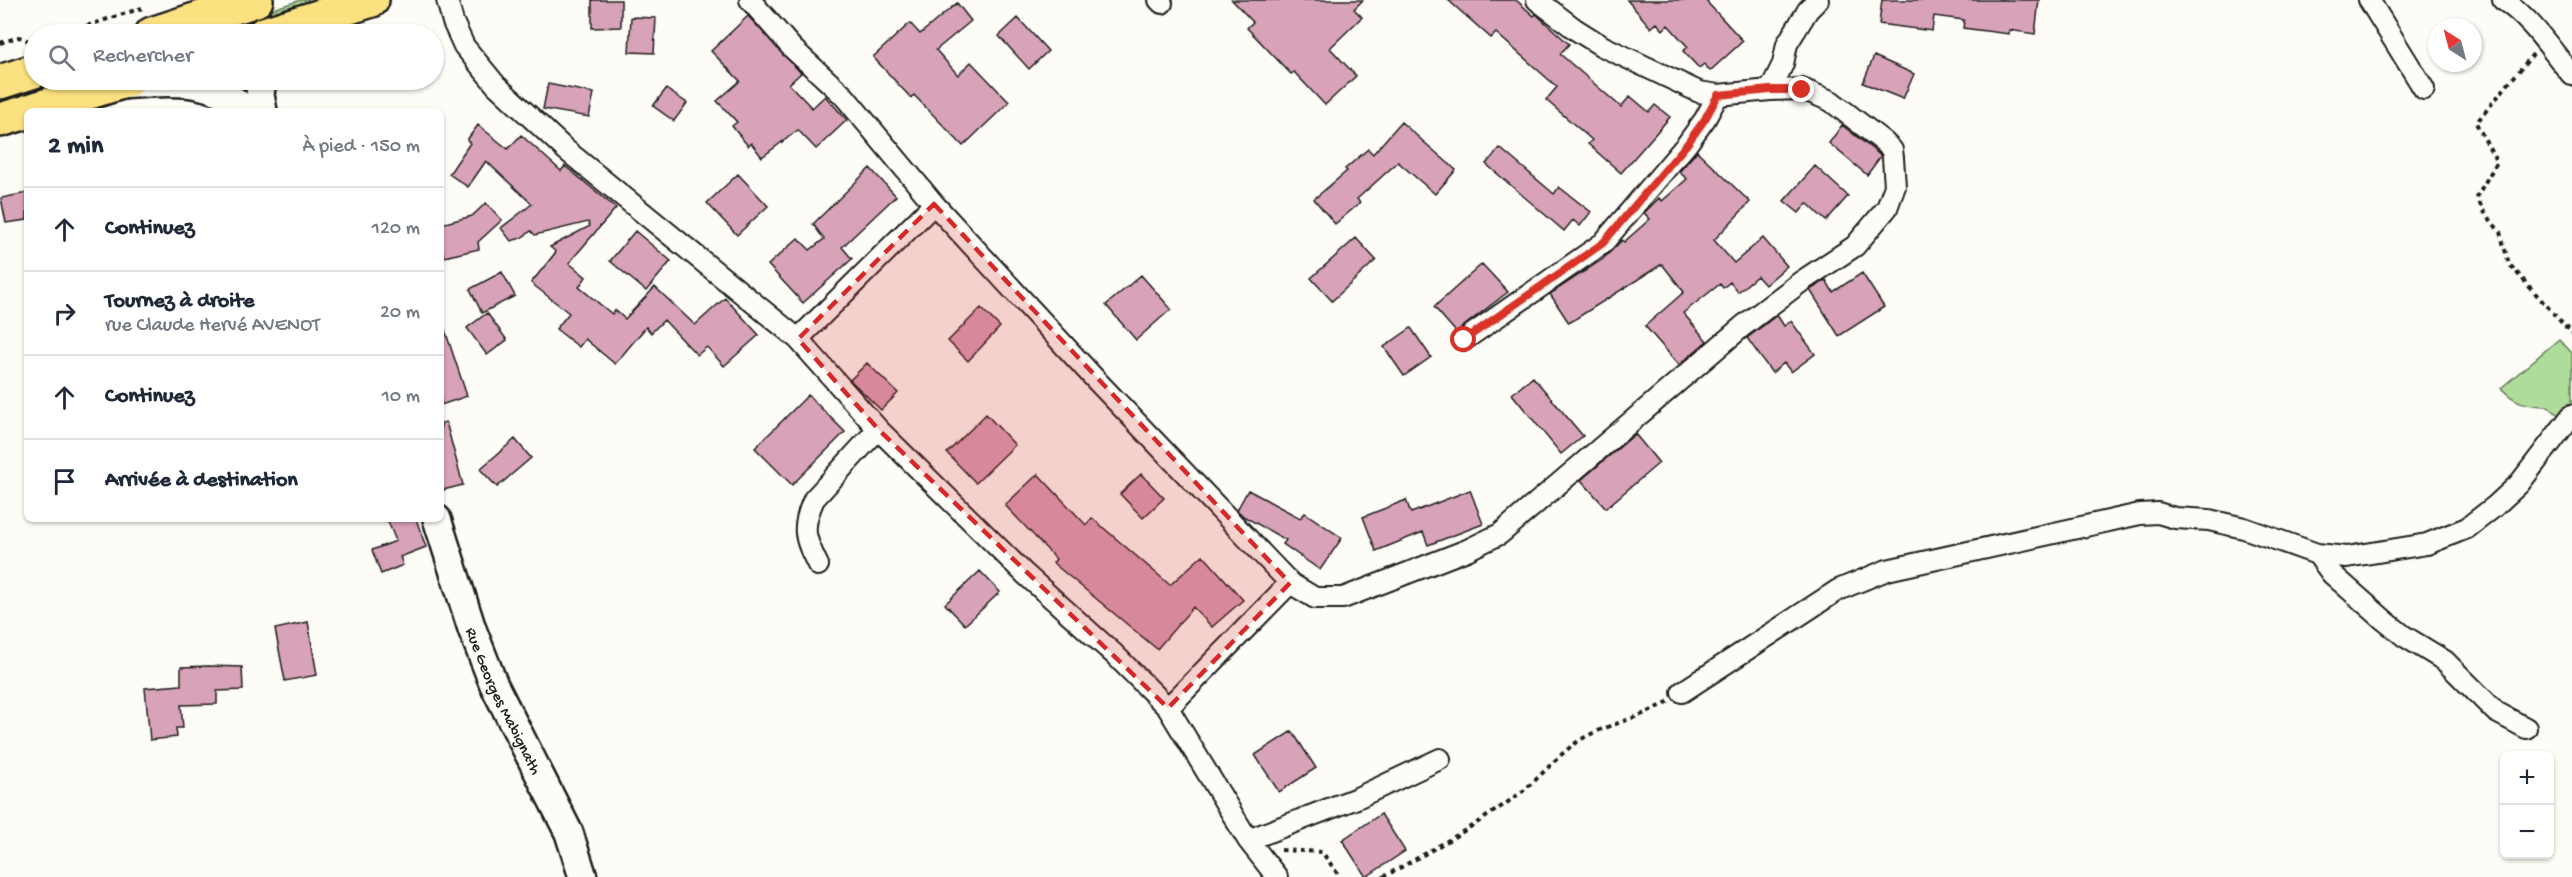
<!DOCTYPE html>
<html lang="fr">
<meta charset="utf-8">
<style>
:root{--surface:#fff;--page:#f6f6f7;--text:#1f2937;--muted:#747a83;--line:#e0e1e3}
body{margin:0;font-family:"Gochi Hand",sans-serif;background:var(--page);color:var(--text)}
.controls{position:absolute;right:18px;bottom:18px;display:grid;overflow:hidden;border-radius:9px;box-shadow:0 2px 4px #0004}
.controls button{width:54px;height:54px;display:grid;place-items:center;padding:0;border:0;border-bottom:2px solid var(--line);background:var(--surface);color:var(--text);font:30px sans-serif}
.compass{position:absolute;left:2428px;top:18px;width:54px;height:54px;border-radius:50%;background:var(--surface);box-shadow:0 2px 4px #0004;rotate:324deg}
.stop{position:absolute;width:18px;height:18px;margin:-14px;border:4px solid #d93025;border-radius:50%;background:#fff}
.stop.end{background:#d93025;border-color:#fff;box-shadow:0 2px 6px #0008}
.list{margin:0;padding:0;list-style:none}
h2{display:flex;justify-content:space-between;align-items:center;height:78px;margin:0;padding:0 24px;font-size:26px}
h2 small{font-size:20px;font-weight:400;color:var(--muted)}
.list li{display:grid;grid-template-columns:39px 1fr auto;gap:18px;align-items:center;box-sizing:border-box;height:84px;padding:0 24px;border-top:2px solid var(--line)}
.list b{display:block;font-size:22px;white-space:nowrap}
.list p{margin:0;font-size:20px;white-space:nowrap;color:var(--muted)}
.list em{font-size:20px;font-style:normal;color:var(--muted)}
.icon{flex:none;width:33px;height:33px;fill:none;stroke:currentColor;stroke-width:2;stroke-linecap:round;stroke-linejoin:round}
.map{position:relative;flex:none;width:2572px;height:877px;overflow:hidden}
.search{position:absolute;background:var(--surface);box-shadow:0 2px 4px #0004;left:24px;top:24px;width:420px;height:66px;display:flex;align-items:center;gap:15px;box-sizing:border-box;padding:0 21px;border-radius:33px;color:var(--muted);font-size:22px}
.panel{position:absolute;background:var(--surface);box-shadow:0 2px 4px #0004;left:24px;top:108px;width:420px;height:414px;border-radius:9px}
.map>svg:first-child{display:block}
.green{fill:#aedc9b;stroke:#657c5c;stroke-width:1.5}
.building{fill:#d8a2b8;stroke:#1c1c1c;stroke-width:1.5}
.lines{fill:none;stroke-linecap:round;stroke-linejoin:round}
.minor-casing{stroke:#1c1c1c;stroke-width:24}
.secondary-casing{stroke:#1c1c1c;stroke-width:32}
.trunk-casing{stroke:#1c1c1c;stroke-width:38}
.path{stroke:#1c1c1c;stroke-width:4;stroke-dasharray:4.5 4.5;stroke-linecap:butt}
.minor{stroke:#fdfcf7;stroke-width:20}
.secondary{stroke:#fdfcf7;stroke-width:27}
.trunk{stroke:#fbe180;stroke-width:33}
.route{stroke:#d93025;stroke-width:8}
.marked{fill:#d62828;fill-opacity:0.2;stroke:#d62828;stroke-width:4.5;stroke-dasharray:12 8;stroke-linejoin:round}
.labels{text-anchor:middle;stroke-width:6;stroke-linejoin:round;paint-order:stroke}
.street-label{font-size:16px;fill:#1c1c1c;stroke:#fdfcf7}
</style>
<div class="map">
<svg width="2572" height="877" viewBox="0 0 2572 877">
<rect width="100%" height="100%" fill="#fdfcf7"/>
<filter id="ink" filterUnits="userSpaceOnUse"><feTurbulence type="fractalNoise" baseFrequency=".0167" numOctaves="2"/><feDisplacementMap in="SourceGraphic" scale="12" xChannelSelector="R" yChannelSelector="G"/><feConvolveMatrix kernelMatrix="1 2 1 2 8 2 1 2 1" color-interpolation-filters="sRGB"/></filter>
<g filter="url(#ink)">
<path class="green" d="M301,0H335L229,34H194Z
M52,80H89L0,107V96Z
M2559,339L2572,353V407L2563,419L2548,406C2527,406 2515,403 2501,388Z"/>
<path class="building" d="M592,0H621V27L592,28Z
M1232,0H1363L1354,9L1362,17L1330,48L1356,76L1325,105L1294,72L1291,74L1247,28L1253,22Z
M1448,0H1516L1534,16L1536,14L1569,44L1560,54L1621,107L1630,96L1649,112L1655,105L1670,117L1621,173L1588,144L1592,140L1546,100L1557,87L1496,33L1491,38Z
M1627,0H1705L1743,41L1710,71L1704,64L1699,68L1683,51L1688,47L1668,25L1663,30L1657,23L1651,28Z
M1882,0H2039L2035,34L2009,30V34L1963,28L1964,20L1934,16L1932,31L1879,24Z
M957,3L971,21L936,50L958,75L971,62L1009,102L963,146L914,95L911,98L873,57L910,23L920,34Z
M748,16L801,73L789,84L812,108L825,96L847,120L816,149L798,130L762,157L751,143L748,146L732,126L737,122L717,101L740,81L711,51Z
M631,17L656,18L654,53L629,52Z
M1018,18L1048,51L1029,69L999,36Z
M1874,56L1914,74L1903,99L1863,83Z
M548,84L594,93L589,117L543,109Z
M666,89L687,103L674,121L653,106Z
M1401,122L1456,170L1435,194L1398,162L1357,199L1360,203L1335,224L1314,199L1347,171L1345,169L1368,149L1373,154Z
M478,125L508,149L521,135L561,171L565,166L616,208L569,263L586,277L579,287L612,314L615,310L625,319L655,287L695,325L725,298L759,335L724,366L707,347L697,355L664,320L651,333L646,327L615,364L585,339L579,347L556,329L569,313L531,283L556,252L550,247L590,226L588,222L535,235L531,231L521,238L511,241L501,228L532,204L486,161L468,187L449,174L470,143L467,140Z
M1842,125L1881,156L1867,175L1829,143Z
M1500,148L1554,194L1559,187L1591,212L1580,226L1573,220L1564,231L1486,164Z
M1697,151L1750,202L1714,240L1734,263L1763,238L1787,266L1765,285L1757,276L1738,292L1730,282L1723,288L1720,284L1683,313L1707,341L1679,365L1645,326L1684,292L1662,264L1569,323L1550,294L1603,259L1622,240L1624,242L1650,219L1644,213L1659,198L1662,201L1687,179L1679,172Z
M1815,166L1848,196L1826,221L1807,203L1799,213L1784,201Z
M870,168L896,196L842,247L852,259L803,303L768,265L798,238L810,250L824,239L813,224Z
M738,174L768,206L737,235L707,203Z
M27,193V220L6,223L1,198Z
M486,203L502,220L478,242L479,249L444,257L441,244V224L472,216Z
M635,231L671,261L646,291L610,261Z
M1356,238L1376,260L1332,301L1311,278Z
M1482,264L1508,292L1456,332L1434,307Z
M502,272L515,296L482,313L470,289Z
M1862,273L1884,307L1839,336L1810,290L1826,280L1833,292Z
M1141,275L1171,309L1136,340L1106,305Z
M981,308L1000,327L968,361L948,341Z
M487,313L507,340L487,355L467,328Z
M1777,315L1784,326L1791,321L1815,354L1791,372L1784,363L1772,373L1747,338Z
M444,327L467,396L441,405V328Z
M1411,328L1431,357L1404,376L1384,347Z
M867,363L898,393L881,410L850,380Z
M1533,377L1583,436L1561,454L1512,394Z
M808,395L845,432L792,485L755,448Z
M986,414L1015,445L976,483L947,453Z
M446,422L463,485L443,490L441,480V423Z
M1635,434L1659,463L1606,508L1581,480Z
M515,439L531,458L497,487L480,469Z
M1038,474L1086,525L1092,518L1170,585L1203,555L1243,600L1212,627L1193,607L1157,649L1053,563L1056,559L1005,505Z
M1141,474L1164,498L1143,518L1120,494Z
M1248,490L1300,518L1305,513L1342,538L1320,570L1283,544L1286,540L1243,516L1237,510Z
M1470,490L1483,524L1428,545L1423,532L1376,551L1363,517L1406,500L1411,513Z
M387,519H416L426,547L400,557L403,565L381,574L372,550L396,541Z
M980,571L1000,592L965,625L945,604Z
M308,622L317,675L285,681L275,629Z
M208,666L242,667L243,690L217,691V704L181,705L183,728H176L177,737L150,740L145,688L181,685V667Z
M1292,731L1316,768L1279,792L1255,755Z
M1381,814L1405,851L1366,877L1342,840Z"/>
<g class="lines">
<g class="minor-casing">
<path id="minor" d="M447,0L453,22L464,46L496,85L566,150L798,339L878,429L1025,574L1114,654L1168,708L1248,840L1277,877
M750,0L792,48L844,96L934,204L1096,380L1290,583L1315,598H1343L1467,550L1500,534L1743,326L1802,281L1855,246L1887,208L1895,186L1893,158L1892,150L1884,142L1831,101L1802,89L1770,90L1718,95L1699,92L1602,46L1575,29L1537,0
M1159,0L1162,3
M2369,0L2424,89
M2503,0C2532,19 2550,49 2572,75
M1770,90L1783,64L1787,44L1808,10L1818,0
M798,339L934,204
M1464,340L1603,243L1687,144L1705,119L1718,95
M2317,554L2332,574L2384,620L2404,636L2445,661L2496,712L2526,728
M818,565C804,537 801,528 814,499L878,429
M1682,692L1838,590L1887,570L2140,514L2158,513L2175,518L2209,520L2244,528L2317,554L2347,557L2427,544L2467,528L2494,507L2519,484L2572,415
M1168,708L1290,583
M1248,840L1357,798L1440,759"/>
</g>
<g class="secondary-casing">
<g id="secondary">
<path d="M262,80L260,95L263,111"/>
<path d="M109,86C153,83 212,72 245,111"/>
<path id="s1" d="M437,519L472,629L494,685L569,833L583,877"/>
</g>
</g>
<g class="trunk-casing">
<path id="trunk" d="M152,34L256,0
M264,34L372,0
M0,82L34,71
M29,111L128,80
M0,120L27,112"/>
</g>
<path class="path" d="M61,34L142,8
M0,43L19,37L34,43
M2533,54L2476,123L2497,162L2477,196L2482,209L2500,232L2509,264L2572,334
M1281,850L1322,852L1340,877
M1383,877C1431,851 1479,824 1523,791C1545,773 1563,748 1589,735C1615,722 1644,717 1669,701"/>
<use href="#minor" class="minor"/>
<use href="#secondary" class="secondary"/>
<use href="#trunk" class="trunk"/>
</g>
</g>
<g class="lines" filter="url(#ink)">
<path class="route" d="M1464,340L1603,243L1687,144L1705,119L1718,95L1770,90H1802"/>
</g>
<path class="marked" d="M934,204L1290,583L1168,708L878,429L798,339Z"/>
<g class="labels">
<g class="street-label">
<text dy="6" stroke="none"><textPath href="#s1" startOffset="194">Rue Georges Mabignath</textPath></text>
</g>
</g>
</svg>
<div class="controls">
<button>+</button>
<button>−</button>
</div>
<svg class="compass" viewBox="-18 -18 36 36"><path d="M0-13l5 13h-10z" fill="#e53935"/><path d="M0 13l5-13h-10z" fill="#747a83"/></svg>
<div class="stop" style="left:1464px;top:340px"></div>
<div class="stop end" style="left:1802px;top:90px"></div>
<div class="search"><svg class="icon" aria-label="search" viewBox="0 0 24 24"><circle cx="10" cy="10" r="6"/><path d="M15 15l6 6"/></svg>Rechercher</div>
<section class="panel">
<h2>2 min<small>À pied · 150 m</small></h2>
<ul class="list">
<li><svg class="icon" aria-label="ahead" viewBox="0 0 24 24"><path d="M12 20V5M6 11l6-6 6 6"/></svg><div><b>Continuez</b></div><em>120 m</em></li>
<li><svg class="icon" aria-label="right" viewBox="0 0 24 24"><path d="M7 20v-9h11M14 6l5 5-5 5"/></svg><div><b>Tournez à droite</b><p>rue Claude Hervé AVENOT</p></div><em>20 m</em></li>
<li><svg class="icon" aria-label="ahead" viewBox="0 0 24 24"><path d="M12 20V5M6 11l6-6 6 6"/></svg><div><b>Continuez</b></div><em>10 m</em></li>
<li><svg class="icon" aria-label="arrive" viewBox="0 0 24 24"><path d="M6 21V4h12l-3 4 3 4H6"/></svg><div><b>Arrivée à destination</b></div></li>
</ul>
</section>
</div>
